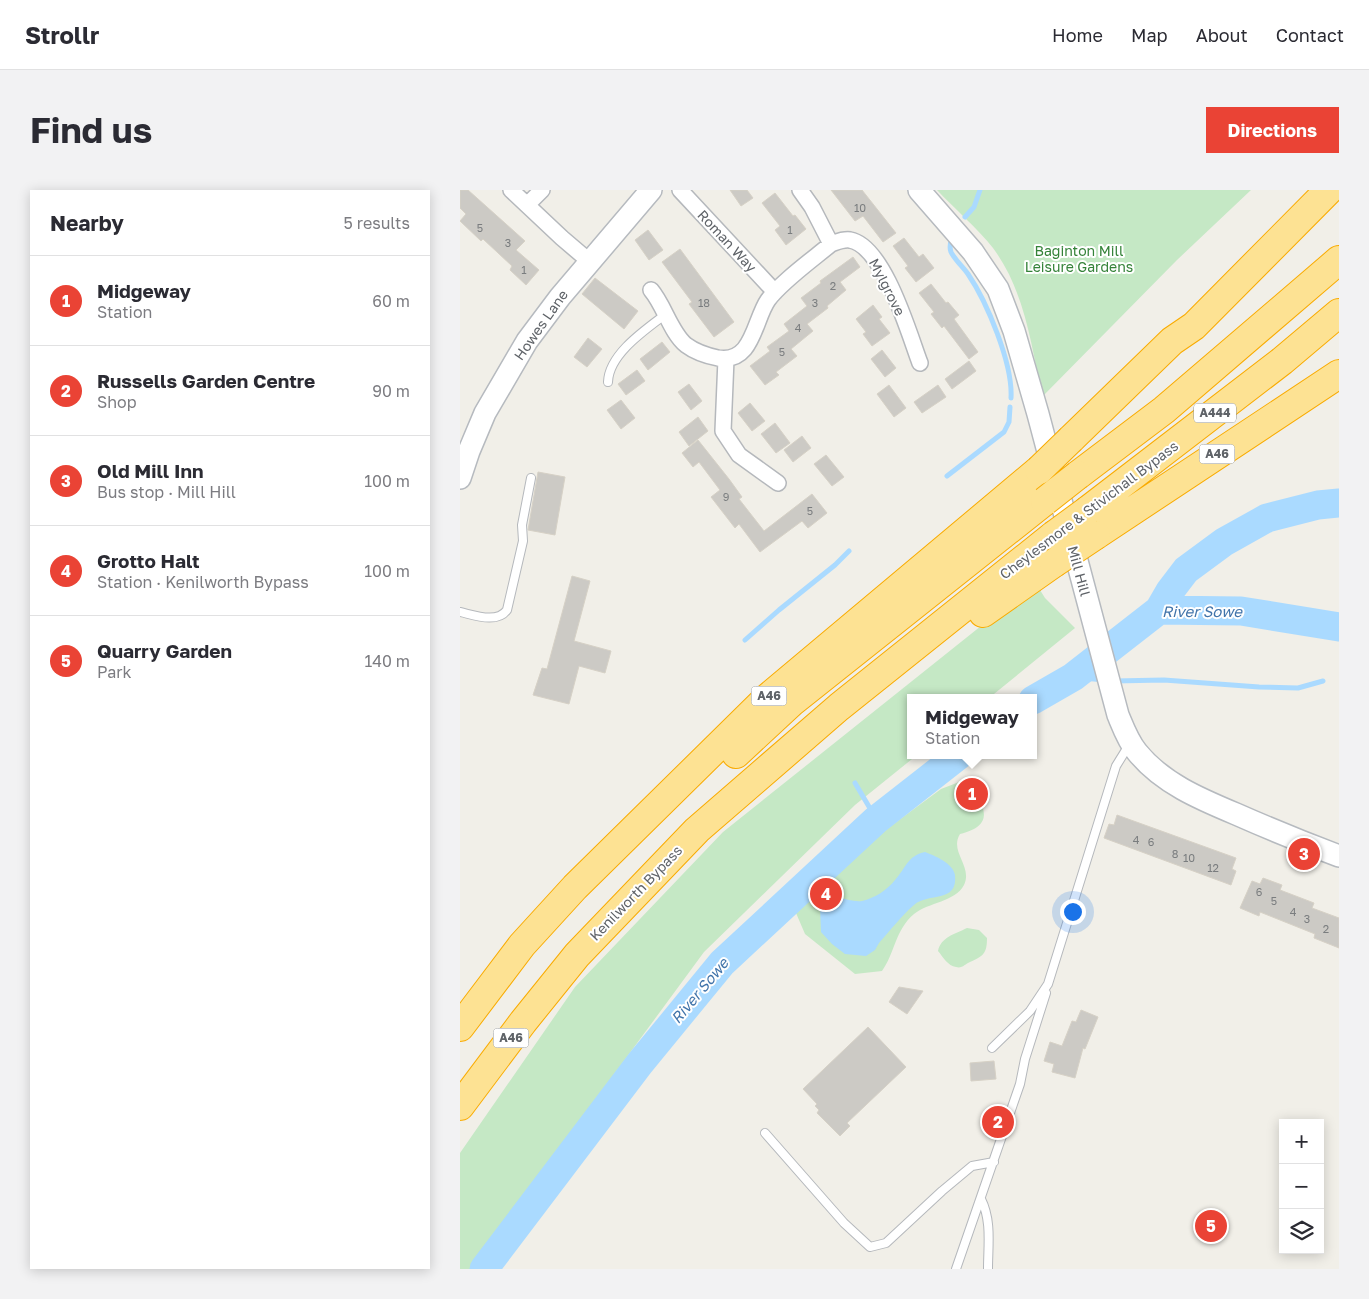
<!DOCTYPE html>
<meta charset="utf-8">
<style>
:root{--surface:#fff;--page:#f2f2f3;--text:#2b2b33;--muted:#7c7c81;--line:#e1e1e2;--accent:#ea4335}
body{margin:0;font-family:"Golos Text",sans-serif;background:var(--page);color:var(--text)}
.controls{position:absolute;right:15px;bottom:15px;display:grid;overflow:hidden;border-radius:0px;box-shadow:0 2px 12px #0003}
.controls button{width:45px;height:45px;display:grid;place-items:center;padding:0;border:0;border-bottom:1px solid var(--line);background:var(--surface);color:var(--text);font:25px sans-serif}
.you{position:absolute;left:612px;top:721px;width:18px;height:18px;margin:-12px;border:4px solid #fff;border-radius:50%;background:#1a73e8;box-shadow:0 0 0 8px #1a73e833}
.badge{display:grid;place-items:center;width:32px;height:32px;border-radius:50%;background:var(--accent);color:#fff;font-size:16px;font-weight:700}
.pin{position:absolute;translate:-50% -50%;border:2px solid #fff;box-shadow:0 1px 5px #0006}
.popup{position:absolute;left:447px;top:504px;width:130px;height:65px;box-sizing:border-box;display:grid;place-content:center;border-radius:0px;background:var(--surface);filter:drop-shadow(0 1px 4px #0005);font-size:16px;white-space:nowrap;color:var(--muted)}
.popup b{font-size:19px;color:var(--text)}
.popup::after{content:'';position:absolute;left:50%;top:100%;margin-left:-10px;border:10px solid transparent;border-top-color:var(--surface)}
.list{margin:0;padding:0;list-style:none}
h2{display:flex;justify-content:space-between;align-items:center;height:65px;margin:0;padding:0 20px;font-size:21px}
h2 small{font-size:16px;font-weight:400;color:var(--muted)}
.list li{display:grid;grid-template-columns:32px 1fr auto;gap:15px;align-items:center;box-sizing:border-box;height:90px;padding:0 20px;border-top:1px solid var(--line)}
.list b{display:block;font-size:19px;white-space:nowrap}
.list p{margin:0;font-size:16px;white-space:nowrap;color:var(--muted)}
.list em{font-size:16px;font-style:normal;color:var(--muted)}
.icon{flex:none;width:28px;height:28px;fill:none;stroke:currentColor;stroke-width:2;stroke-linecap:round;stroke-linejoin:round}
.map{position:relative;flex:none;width:879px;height:1079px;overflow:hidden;border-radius:0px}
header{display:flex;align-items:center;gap:30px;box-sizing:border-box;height:70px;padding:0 25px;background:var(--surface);border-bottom:1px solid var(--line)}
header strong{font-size:24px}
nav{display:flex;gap:28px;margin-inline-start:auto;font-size:18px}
.intro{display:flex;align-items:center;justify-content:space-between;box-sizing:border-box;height:120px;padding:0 30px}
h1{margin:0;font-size:35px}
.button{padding:12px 22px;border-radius:0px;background:var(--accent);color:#fff;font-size:18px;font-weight:700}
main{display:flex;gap:30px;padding:0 30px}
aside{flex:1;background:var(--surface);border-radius:0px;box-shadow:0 2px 12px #0003}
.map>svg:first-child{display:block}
.green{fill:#c5e8c5}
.water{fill:#aadaff}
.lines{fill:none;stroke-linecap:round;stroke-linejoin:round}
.stream{stroke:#aadaff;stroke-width:5}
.river{stroke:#aadaff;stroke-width:29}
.building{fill:#cccac5;stroke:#d6d1c6}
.lane-casing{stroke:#b5b8bc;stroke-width:10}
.street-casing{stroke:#b5b8bc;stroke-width:18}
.secondary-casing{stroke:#b6babf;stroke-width:24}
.highway-casing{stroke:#f9ab00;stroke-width:30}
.lane{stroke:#fff;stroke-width:8}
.street{stroke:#fff;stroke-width:15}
.secondary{stroke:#fff;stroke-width:21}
.highway{stroke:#fde293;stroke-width:28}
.highway-bridge-casing{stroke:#f9ab00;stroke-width:30;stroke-linecap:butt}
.highway-bridge{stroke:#fde293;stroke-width:28}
.labels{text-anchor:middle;stroke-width:4;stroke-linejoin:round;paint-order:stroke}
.number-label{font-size:11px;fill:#7a7d7f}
.shield{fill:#fff;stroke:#8f9295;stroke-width:1}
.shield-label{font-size:12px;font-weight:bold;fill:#5f6368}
.street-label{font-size:14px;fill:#5f6368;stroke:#fff}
.park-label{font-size:14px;fill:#348238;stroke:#fff}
.water-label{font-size:15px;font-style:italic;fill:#4174aa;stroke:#fff}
</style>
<header>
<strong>Strollr</strong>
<nav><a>Home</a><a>Map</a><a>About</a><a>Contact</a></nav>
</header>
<div class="intro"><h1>Find us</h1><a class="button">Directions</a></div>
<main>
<aside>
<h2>Nearby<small>5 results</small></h2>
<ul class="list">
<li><span class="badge">1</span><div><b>Midgeway</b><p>Station</p></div><em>60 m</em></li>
<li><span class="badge">2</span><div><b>Russells Garden Centre</b><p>Shop</p></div><em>90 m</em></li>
<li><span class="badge">3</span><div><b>Old Mill Inn</b><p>Bus stop · Mill Hill</p></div><em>100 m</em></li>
<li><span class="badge">4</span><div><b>Grotto Halt</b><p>Station · Kenilworth Bypass</p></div><em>100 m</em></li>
<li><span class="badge">5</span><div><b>Quarry Garden</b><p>Park</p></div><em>140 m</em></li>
</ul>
</aside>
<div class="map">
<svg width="879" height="1079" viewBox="0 0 879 1079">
<rect width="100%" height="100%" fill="#f1efe8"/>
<path class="green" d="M477,0H791L717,70L582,207C572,157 565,101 533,58C518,39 494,18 477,0Z
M580,400L585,408L615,438L529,508H451V565H457L395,615L244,762L11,1079H0V963L115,797L263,642L536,424Z
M507,589C522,612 539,635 500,644C489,662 513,676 504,695C495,712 469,712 454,724C435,740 435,763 422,781L395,784L345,744L336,723L416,647L481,599Z
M507,738L519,740L527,748C527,764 523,766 510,772C505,774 502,779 496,777C488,776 483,767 478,761C481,747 495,744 507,738Z"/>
<path class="water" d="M465,662C475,666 493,673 495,685C498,714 468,702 454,715C441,726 430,741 419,753L415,760L406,766L385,764L372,754L361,742L360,717L367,708C371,708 376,707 379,708C387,709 394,712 402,711C415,708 427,700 435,690C446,678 447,666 465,662Z"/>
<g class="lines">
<path class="stream" d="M505,27L514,17L520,0
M492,47C490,53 489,57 491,62C495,70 503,77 508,84C527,112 553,174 551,208
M487,286L544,242L549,232L550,217
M285,450L319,420L375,375L389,361
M613,487L644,490
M654,491L704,490L799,497L838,498L863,491
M395,593L411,620L416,630"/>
<path class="river" d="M699,420L710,401L726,380L764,352L807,328L858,315L879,313
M573,510L613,487L699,420L781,421L879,437
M24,1079L180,873L262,773L416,630L499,565"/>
</g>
<path class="building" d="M0,0H8L65,51L56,60L79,80L66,95L50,80L52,76L23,49L21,51L0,31L6,24L0,18Z
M270,0H287L293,8L281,16Z
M371,0H402L436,43L423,52L403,26L395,31Z
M315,3L333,26L335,25L346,39L326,55L315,40L320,36L302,13Z
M188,40L203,60L189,70L175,50Z
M444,48L459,67L463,64L474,78L456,92L445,78L448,76L433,56Z
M220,59L274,132L254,147L229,114L232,112L202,72Z
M393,67L400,77L380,92L386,100L367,116L368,118L347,134L353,141L331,159L337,166L316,182L319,185L305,195L290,176L310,161L307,157L329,141L324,134L347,116L341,108L361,93L360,91Z
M135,88L178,121L164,139L122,104Z
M471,94L486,113L488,112L499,125L494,129L518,162L509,169L484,136L482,138L471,124L474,122L459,103Z
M413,115L422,127L419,129L430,143L412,156L403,144L406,142L396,129Z
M128,148L142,159L127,177L114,167Z
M202,152L210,162L188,180L180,169Z
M422,160L436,178L425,187L411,169Z
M509,171L516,181L492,199L485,189Z
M177,180L185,191L166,205L158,194Z
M229,194L242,211L231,220L218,202Z
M429,195L446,218L434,227L417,204Z
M478,195L486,207L462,223L454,212Z
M161,210L175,228L161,239L147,220Z
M290,213L305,231L292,241L278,223Z
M238,227L248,241L229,256L219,242Z
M315,233L330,253L316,263L301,244Z
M342,246L351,258L333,272L324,260Z
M238,250L269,289L282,307L279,309L304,341L352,304L367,323L348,338L342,331L300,362L279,334L275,338L251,307L260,300L239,272L233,277L222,263Z
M366,265L384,287L372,296L354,274Z
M78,282L105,287L95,345L68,340Z
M112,386L130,391L114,451L151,461L145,483L119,476L109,514L73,505L82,478L87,479Z
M657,625L776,668L772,679L776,681L771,695L644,648L649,634L654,635Z
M803,688L822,695L820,700L854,713L852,718L879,728V758L854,748L855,744L800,722L799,726L780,718L792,691L800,694Z
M439,797L463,801L447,824L429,812Z
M621,820L638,827L625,859L623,858L615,888L592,882L594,874L584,871L590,852L602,856L612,831L616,832Z
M408,837L446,877L387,933L390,936L380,946L357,923L359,920L355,916L357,914L343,899Z
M534,871L536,889L511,891L510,873Z"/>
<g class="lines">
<g class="lane-casing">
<path id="lane" d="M148,192C149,164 185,140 206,124
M0,422C14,425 37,434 47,420L63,351L62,335L71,288
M532,858L570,821L588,794L656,576L669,555
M305,943L384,1033L410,1057L426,1053L482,1001L512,976L534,972
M521,1009C532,1031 528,1055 528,1079
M496,1079L560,894L565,869L586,803"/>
</g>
<g class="street-casing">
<path id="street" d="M51,0L102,48L129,71
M220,0L315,102
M340,0L352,17L371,54C377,52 383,49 390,50C424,56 449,144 460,173
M68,14L82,0
M191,100C204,115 211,143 226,155C234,161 248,166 258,168C293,174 294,130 308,110C321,92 353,69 371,54
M266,169L263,241L279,265L318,293"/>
</g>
<g class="secondary-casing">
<path id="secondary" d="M459,0L513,62L538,99L554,141L578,224L658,525C663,537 668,551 677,562C702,593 740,609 776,624C810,639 844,653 879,666
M0,288L9,261L25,223L67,151L100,107L191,0"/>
</g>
<g class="highway-casing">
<path id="highway" d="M611,249L712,151L734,136L869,0
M618,285L704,220L879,70
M628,320L822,171L879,123
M636,345L879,184
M523,423L594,373
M276,564L332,512L585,311
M0,837L62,755L115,697L306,509L579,280
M0,916L63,832L117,765L237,640L379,517L594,345"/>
</g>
<use href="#lane" class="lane"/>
<use href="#street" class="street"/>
<use href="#secondary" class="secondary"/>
<use href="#highway" class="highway"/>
<g class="highway-bridge-casing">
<path id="highway-bridge" d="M579,280L611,249
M585,311L618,285
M594,345L628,320
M594,373L636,345"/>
</g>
<use href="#highway-bridge" class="highway-bridge"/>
</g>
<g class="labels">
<g class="number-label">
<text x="400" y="22">10</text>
<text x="20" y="42">5</text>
<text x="330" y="44">1</text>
<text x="48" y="57">3</text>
<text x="64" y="84">1</text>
<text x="373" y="100">2</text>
<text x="244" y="117">18</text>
<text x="355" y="117">3</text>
<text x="338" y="142">4</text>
<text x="322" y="166">5</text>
<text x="266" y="311">9</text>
<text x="350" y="325">5</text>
<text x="676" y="654">4</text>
<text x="691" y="656">6</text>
<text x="715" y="668">8</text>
<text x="729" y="672">10</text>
<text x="753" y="682">12</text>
<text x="799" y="706">6</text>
<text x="814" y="715">5</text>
<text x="833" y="726">4</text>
<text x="847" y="733">3</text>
<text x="866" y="743">2</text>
</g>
<g class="shield">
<rect x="734" y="213.5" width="42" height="19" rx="4"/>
<rect x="739.5" y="254.5" width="35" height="19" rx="4"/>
<rect x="291.5" y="496.5" width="35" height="19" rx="4"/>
<rect x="33.5" y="838.5" width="35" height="19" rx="4"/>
</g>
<g class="shield-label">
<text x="755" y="227">A444</text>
<text x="757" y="268">A46</text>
<text x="309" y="510">A46</text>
<text x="51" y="852">A46</text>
</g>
<g class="street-label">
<text transform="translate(267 51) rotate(47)" y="5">Roman Way</text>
<text transform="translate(427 97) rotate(63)" y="5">Mylgrove</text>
<text transform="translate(81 135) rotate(-55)" y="5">Howes Lane</text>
<text transform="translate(629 320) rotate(-37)" y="5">Cheylesmore &amp; Stivichall Bypass</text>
<text transform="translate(619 381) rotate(75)" y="5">Mill Hill</text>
<text transform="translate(176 703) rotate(-46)" y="5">Kenilworth Bypass</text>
</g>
<g class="park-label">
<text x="619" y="66">Baginton Mill<tspan x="619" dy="16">Leisure Gardens</tspan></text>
</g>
<g class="water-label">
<text x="742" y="427">River Sowe</text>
<text transform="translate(240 801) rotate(-50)" y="5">River Sowe</text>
</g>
</g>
</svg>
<div class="controls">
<button>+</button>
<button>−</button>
<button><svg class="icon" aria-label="layers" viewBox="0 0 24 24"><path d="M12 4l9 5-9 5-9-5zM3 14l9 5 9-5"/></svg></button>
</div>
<div class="you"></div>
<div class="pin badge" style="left:512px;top:604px">1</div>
<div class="popup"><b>Midgeway</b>Station</div>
<div class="pin badge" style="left:538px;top:932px">2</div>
<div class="pin badge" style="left:844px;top:664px">3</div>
<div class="pin badge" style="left:366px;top:704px">4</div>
<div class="pin badge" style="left:751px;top:1036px">5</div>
</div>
</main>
